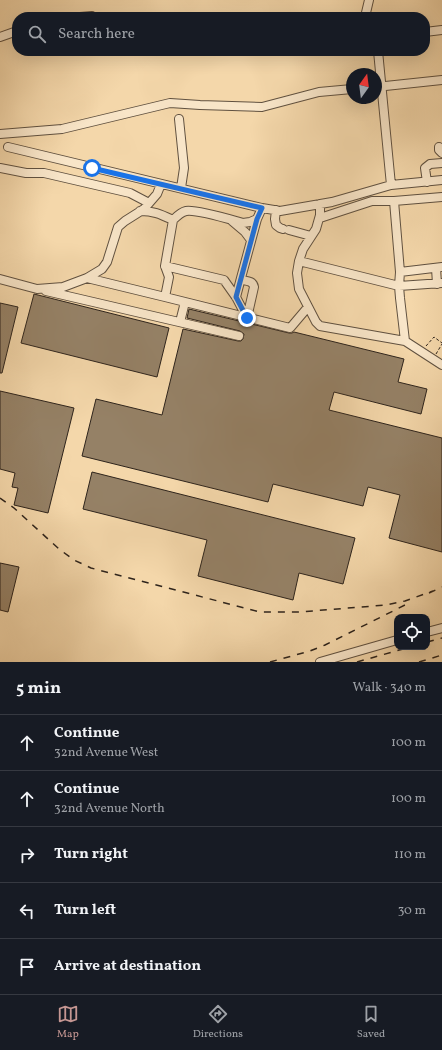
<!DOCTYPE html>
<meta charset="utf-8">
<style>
:root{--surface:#171b24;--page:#20242c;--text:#f1f3f6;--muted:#9ea1a6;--line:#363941;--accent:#c59692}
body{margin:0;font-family:Vollkorn,serif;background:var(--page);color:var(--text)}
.controls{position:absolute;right:12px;bottom:12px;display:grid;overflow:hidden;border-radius:8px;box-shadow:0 4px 16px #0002}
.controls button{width:36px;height:36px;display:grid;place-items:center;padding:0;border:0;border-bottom:1px solid var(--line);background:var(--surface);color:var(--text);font:20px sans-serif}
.compass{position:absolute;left:346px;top:68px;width:36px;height:36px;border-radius:50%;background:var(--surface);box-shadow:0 4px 16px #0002;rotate:14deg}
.stop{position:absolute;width:12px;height:12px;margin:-9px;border:3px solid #1a73e8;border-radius:50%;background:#fff}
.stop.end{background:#1a73e8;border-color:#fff;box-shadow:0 1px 4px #0008}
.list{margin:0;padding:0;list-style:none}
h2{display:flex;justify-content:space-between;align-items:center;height:52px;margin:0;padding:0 16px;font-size:17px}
h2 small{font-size:13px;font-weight:400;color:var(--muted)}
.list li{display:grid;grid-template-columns:26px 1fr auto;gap:12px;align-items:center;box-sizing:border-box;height:56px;padding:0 16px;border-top:1px solid var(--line)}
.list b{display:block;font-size:15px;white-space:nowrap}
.list p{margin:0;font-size:13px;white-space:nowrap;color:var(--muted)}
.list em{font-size:13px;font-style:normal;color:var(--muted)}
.icon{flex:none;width:22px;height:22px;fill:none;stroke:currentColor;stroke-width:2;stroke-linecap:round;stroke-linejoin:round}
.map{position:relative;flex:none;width:442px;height:662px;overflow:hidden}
.search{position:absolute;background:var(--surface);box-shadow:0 4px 16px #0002;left:12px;right:12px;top:12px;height:44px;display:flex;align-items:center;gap:10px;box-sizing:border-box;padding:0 14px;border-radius:16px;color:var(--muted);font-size:15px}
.sheet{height:332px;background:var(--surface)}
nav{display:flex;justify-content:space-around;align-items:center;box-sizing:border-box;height:56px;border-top:1px solid var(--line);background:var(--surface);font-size:11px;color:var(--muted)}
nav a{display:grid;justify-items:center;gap:2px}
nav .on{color:var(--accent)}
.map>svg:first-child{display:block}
.building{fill:#958166;stroke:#2e241c}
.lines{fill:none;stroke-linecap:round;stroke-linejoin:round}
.minor-casing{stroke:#605140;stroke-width:10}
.path{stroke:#2e241c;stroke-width:1;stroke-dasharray:3 2;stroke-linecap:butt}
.minor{stroke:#f8e5c8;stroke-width:8}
.rail{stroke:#2e241c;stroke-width:1.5;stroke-dasharray:7 7;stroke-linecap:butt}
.route{stroke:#1a73e8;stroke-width:5}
</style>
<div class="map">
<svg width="442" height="662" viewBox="0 0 442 662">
<rect width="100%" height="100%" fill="#f4d7aa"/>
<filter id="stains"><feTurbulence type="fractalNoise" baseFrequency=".005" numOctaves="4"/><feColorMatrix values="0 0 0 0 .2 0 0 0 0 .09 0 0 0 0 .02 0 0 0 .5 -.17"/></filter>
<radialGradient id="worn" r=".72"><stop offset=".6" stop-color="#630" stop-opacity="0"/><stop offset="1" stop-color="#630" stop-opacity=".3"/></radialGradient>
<path class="building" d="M34,294L169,328L157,377L21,343Z
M0,303L18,307L2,373H0Z
M189,309L289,333H292L294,332L404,359L398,382L427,389L421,414L334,392L329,410L442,438V552L389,538L400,495L368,487L363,506L273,484L268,502L82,456L96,399L162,415L183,329L238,341H241L243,339L244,334L240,331L187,318Z
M0,391L74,408L48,513L14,505L18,488L12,487L15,473L0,469Z
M92,472L355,538L343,584L299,573L293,600L198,576L207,540L83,509Z
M0,563L19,567L8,612L0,610Z"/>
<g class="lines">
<g class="minor-casing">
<path id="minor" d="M80,17L92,16
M365,17L369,0
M425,32L442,30
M0,37L17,31
M378,51L391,185
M376,87L442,80
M179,119L184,168L181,188
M0,134L62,129L170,103L200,105L262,107L319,92L352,89
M8,147L262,208L280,211L332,202L391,185L442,180
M439,147V150L442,153
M0,168L26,173H44L130,193L149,203
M427,182L425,168L430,164L442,163
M394,201L442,197
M320,204V215L316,229L303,249L299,261L297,273L299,289L316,322L320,326L405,341
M276,210L275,219L276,225L280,228L283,229
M140,211C154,211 160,214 173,220
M320,218L372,201H394L400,272L399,286L400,298L405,341L442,365
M257,219L250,222L243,223C232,220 196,209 186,211C181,212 176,217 173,220L165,266L169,277L165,297L290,328L291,327L308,307
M232,221L245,232L251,240
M289,230L311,236
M299,261L399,286L442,283
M165,266L224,280L236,297L247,318
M436,268L437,284
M400,272L442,267
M87,278L165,297
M0,279L37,289L63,287L87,278L102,269L107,262L118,227L125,221L144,209L157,194L161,184
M46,291L239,336
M236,297L241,278
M247,318L254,287C253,281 247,281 242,280L241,278L257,219L262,208
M180,322L185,302
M427,632L442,628
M320,662L397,640"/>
</g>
<path class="path" d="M426,346L434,337L442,343
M436,354L442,344"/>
<use href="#minor" class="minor"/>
<path class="rail" d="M0,498L14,508L59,549L74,560L91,568L260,612H299L386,605L405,601L433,591
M429,593L442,587
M427,642L442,638
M270,662L310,651L325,645L407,604
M357,662L410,647
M419,662L442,655"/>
</g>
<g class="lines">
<path class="route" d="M92,168L262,208L257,219L236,297L247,318"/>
</g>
<rect width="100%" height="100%" filter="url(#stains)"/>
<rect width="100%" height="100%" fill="url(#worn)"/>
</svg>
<div class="controls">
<button><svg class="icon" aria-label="locate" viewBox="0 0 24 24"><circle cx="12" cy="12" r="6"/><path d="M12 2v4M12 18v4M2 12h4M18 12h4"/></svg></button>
</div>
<svg class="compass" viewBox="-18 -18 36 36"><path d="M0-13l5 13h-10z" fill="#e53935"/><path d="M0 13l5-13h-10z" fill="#9ea1a6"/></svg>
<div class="stop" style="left:92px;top:168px"></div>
<div class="stop end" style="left:247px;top:318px"></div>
<div class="search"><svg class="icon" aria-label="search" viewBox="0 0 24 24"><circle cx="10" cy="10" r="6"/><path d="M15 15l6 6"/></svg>Search here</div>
</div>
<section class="sheet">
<h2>5 min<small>Walk · 340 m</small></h2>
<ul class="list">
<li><svg class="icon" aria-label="ahead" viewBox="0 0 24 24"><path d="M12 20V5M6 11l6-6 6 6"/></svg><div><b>Continue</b><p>32nd Avenue West</p></div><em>100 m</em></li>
<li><svg class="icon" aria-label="ahead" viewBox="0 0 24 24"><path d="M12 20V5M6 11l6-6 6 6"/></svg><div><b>Continue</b><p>32nd Avenue North</p></div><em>100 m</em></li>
<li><svg class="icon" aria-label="right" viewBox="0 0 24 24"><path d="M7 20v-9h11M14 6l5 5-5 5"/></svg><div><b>Turn right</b></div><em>110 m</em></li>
<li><svg class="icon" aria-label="left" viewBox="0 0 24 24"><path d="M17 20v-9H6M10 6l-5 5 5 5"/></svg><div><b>Turn left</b></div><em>30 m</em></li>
<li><svg class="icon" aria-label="arrive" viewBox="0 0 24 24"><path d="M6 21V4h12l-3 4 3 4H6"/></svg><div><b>Arrive at destination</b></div></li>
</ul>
</section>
<nav>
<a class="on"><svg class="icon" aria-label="map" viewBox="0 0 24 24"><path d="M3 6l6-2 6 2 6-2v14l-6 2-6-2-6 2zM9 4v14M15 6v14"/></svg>Map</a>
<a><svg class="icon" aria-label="directions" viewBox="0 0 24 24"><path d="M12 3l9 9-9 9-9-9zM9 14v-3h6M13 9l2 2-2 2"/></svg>Directions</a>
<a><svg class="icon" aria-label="saved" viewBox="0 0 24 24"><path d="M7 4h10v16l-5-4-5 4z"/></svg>Saved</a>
</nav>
